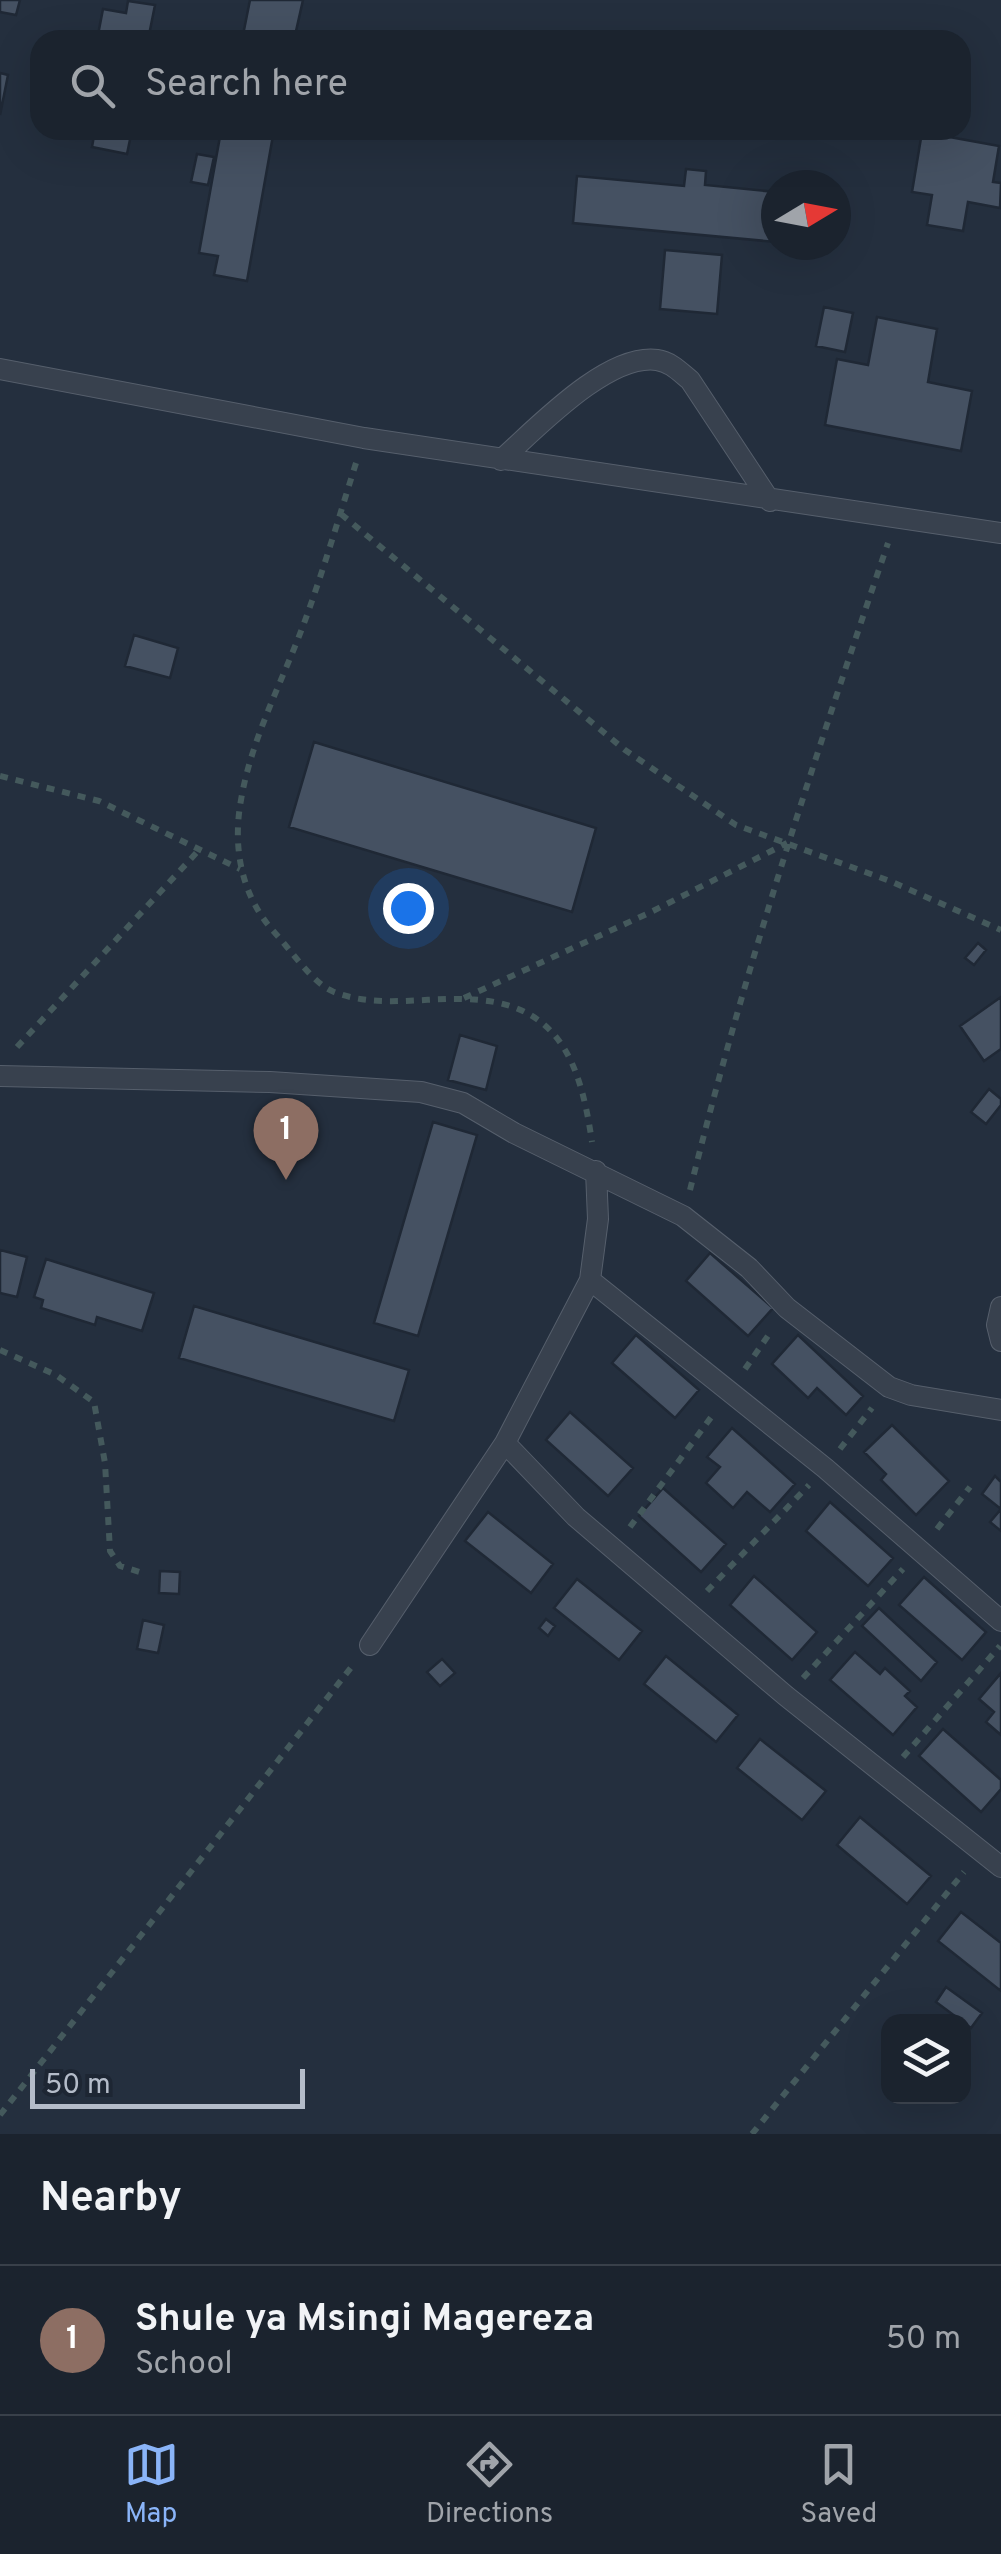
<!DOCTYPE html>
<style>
:root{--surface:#1b232e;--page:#282f3a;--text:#f1f3f6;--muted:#a0a4aa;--line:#39404a;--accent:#8ab4f8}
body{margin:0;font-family:Overpass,sans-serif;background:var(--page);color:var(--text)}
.controls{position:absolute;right:30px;bottom:30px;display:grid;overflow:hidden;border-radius:20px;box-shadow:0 10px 40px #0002}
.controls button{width:90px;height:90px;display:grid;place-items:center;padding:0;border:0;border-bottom:2px solid var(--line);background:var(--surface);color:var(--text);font:50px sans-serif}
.compass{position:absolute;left:761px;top:170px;width:90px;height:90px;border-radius:50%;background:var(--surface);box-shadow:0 10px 40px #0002;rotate:80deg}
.scale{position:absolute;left:30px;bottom:25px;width:275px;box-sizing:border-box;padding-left:10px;border:5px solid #b4bcc9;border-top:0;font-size:28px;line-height:35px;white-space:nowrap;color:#b4bcc9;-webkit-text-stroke:8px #1d2633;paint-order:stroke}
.you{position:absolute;left:408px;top:908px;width:35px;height:35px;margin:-25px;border:8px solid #fff;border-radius:50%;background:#1a73e8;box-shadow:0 0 0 15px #1a73e833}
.badge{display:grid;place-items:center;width:65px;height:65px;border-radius:50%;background:var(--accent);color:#fff;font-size:32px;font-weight:700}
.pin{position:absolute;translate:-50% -82px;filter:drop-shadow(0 2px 5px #0008)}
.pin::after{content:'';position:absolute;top:52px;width:35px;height:30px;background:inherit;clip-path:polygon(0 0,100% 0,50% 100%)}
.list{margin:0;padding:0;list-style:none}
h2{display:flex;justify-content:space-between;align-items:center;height:130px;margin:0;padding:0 40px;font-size:42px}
h2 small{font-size:32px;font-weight:400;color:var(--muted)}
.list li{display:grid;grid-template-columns:65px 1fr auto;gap:30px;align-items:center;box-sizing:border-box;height:150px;padding:0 40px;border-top:2px solid var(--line)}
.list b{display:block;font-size:38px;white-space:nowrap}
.list p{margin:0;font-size:32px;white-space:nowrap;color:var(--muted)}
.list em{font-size:32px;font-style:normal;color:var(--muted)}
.icon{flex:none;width:55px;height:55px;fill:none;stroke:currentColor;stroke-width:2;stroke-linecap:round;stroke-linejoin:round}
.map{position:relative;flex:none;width:1001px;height:2134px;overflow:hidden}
.search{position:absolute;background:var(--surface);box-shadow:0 10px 40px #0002;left:30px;right:30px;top:30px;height:110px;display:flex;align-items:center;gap:25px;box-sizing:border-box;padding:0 35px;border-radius:30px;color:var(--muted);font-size:38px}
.sheet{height:280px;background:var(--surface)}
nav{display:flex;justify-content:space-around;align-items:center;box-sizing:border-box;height:140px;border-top:2px solid var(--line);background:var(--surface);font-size:28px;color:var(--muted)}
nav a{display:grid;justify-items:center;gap:5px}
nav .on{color:var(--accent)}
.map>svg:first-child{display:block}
.building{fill:#455162;stroke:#1f2835;stroke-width:2.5}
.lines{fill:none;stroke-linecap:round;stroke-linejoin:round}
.lane-casing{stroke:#565f6c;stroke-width:22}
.path{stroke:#44595c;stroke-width:6;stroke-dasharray:8 8;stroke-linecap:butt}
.lane{stroke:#38414e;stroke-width:20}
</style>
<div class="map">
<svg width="1001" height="2134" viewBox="0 0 1001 2134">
<rect width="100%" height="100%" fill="#242f3e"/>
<path class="building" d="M0,0H20L16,15L0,12Z
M250,0H303L294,40H242Z
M128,1L155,5L148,40H97L103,9L126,13Z
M0,73L8,75L0,115Z
M95,130H132L127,154L92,147Z
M246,130H274L247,281L214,275L218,256L199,253L221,131L245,135Z
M922,132L999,146L993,182L1001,183L1000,208L968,202L963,231L927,225L932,195L912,192Z
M197,154L214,157L208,185L191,182Z
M686,169L706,171L705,185L776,192V242L573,223L577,176L684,186Z
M786,180L813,182V185H785Z
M665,250L722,255L717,314L660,309Z
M824,307L853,313L845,352L816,346Z
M877,317L937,329L928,382L972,391L961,451L825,425L837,359L868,365Z
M134,635L178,648L170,678L125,666Z
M314,742L596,828L572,912L289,827Z
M978,943L986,950L974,965L965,958Z
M1001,997V1049L984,1061L960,1026Z
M460,1035L497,1046L486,1090L448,1080Z
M989,1089L1001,1099V1105L986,1124L971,1112Z
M433,1122L477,1135L418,1336L374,1323Z
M0,1250L27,1257L17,1297L0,1293Z
M710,1253L773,1308L748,1336L686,1281Z
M46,1259L154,1293L142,1331L97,1317L95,1325L41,1308L43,1300L34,1297Z
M194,1306L409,1370L394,1421L179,1358Z
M636,1335L699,1390L675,1418L612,1363Z
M798,1335L863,1396L846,1415L817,1388L808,1398L772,1364Z
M570,1412L633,1468L608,1496L546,1440Z
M892,1425L949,1481L916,1515L881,1480L886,1474L864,1452Z
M732,1428L795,1484L770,1512L747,1492L733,1508L706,1483L720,1467L707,1457Z
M995,1476L1001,1482V1531L990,1522L1001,1509L982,1494Z
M663,1488L726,1544L701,1572L639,1516Z
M830,1502L893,1558L868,1586L806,1531Z
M488,1512L553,1564L531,1593L465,1541Z
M160,1571L180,1572L179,1594L159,1593Z
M754,1576L817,1632L792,1660L730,1605Z
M924,1577L986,1632L962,1660L899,1605Z
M577,1579L642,1631L619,1660L554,1608Z
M879,1608L937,1662L921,1681L862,1626Z
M546,1619L555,1626L548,1636L539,1628Z
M143,1620L164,1625L158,1653L137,1649Z
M855,1652L880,1674L885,1668L910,1691L905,1696L917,1707L893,1735L830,1680Z
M666,1656L738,1715L716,1742L644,1684Z
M442,1659L455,1673L440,1686L427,1672Z
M1001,1673V1735L986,1722L994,1712L979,1699Z
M943,1729L1001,1780V1789L981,1812L919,1756Z
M760,1739L826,1791L802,1820L737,1768Z
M860,1817L931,1876L907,1904L837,1845Z
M961,1912L1001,1943V1991L938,1941Z
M946,1987L982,2013L971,2028L936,2002Z"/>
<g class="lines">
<g class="lane-casing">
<path id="lane" d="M0,369L364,438L1001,533
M501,460C536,429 607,353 657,360C671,362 680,372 690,380L770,501
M0,1076L270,1082L421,1092L463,1103L514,1133L683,1216L749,1268L787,1308L889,1387L911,1395L1001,1410
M590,1280L825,1468L1001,1621
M1001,1307L997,1325L1001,1341
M505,1443L576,1517L786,1696L1001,1867
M370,1645L505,1443L590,1280L598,1219L596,1171"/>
</g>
<path class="path" d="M356,463C340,514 325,565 307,615C285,677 252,735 241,800C232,849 242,897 275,933C291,950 313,984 334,992C375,1008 419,998 462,999C558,1000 580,1060 592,1142
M341,514L625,750L736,825L890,881L1001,930
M0,776L99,801L240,869
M464,998L651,912L787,843
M17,1047L199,850
M690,1190C744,971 815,757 888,543
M0,1350L56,1375L94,1402L105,1463L110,1551L120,1566L143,1573
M745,1369L772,1330
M840,1449L872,1408
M630,1527L715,1412
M937,1529L970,1487
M707,1591L809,1485
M803,1678L903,1569
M903,1757L1000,1646
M0,2115L353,1665
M752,2134L964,1872"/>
<use href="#lane" class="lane"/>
</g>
</svg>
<div class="controls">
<button><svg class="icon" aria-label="layers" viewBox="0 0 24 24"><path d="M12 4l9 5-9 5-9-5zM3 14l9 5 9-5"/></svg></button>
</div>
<svg class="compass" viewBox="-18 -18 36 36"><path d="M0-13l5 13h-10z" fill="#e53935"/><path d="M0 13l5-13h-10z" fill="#a0a4aa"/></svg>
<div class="scale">50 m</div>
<div class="you"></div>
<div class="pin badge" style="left:286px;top:1180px;background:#8d6e63">1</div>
<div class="search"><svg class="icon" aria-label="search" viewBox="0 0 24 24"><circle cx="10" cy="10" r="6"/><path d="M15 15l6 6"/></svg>Search here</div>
</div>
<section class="sheet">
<h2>Nearby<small></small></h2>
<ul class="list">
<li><span class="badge" style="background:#8d6e63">1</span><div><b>Shule ya Msingi Magereza</b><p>School</p></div><em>50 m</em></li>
</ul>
</section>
<nav>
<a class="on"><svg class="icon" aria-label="map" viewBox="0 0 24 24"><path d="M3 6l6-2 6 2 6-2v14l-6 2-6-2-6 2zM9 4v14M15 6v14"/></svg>Map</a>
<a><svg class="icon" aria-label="directions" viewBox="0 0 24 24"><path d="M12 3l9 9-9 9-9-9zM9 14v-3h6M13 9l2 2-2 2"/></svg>Directions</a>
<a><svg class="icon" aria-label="saved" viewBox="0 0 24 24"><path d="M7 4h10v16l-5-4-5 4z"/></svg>Saved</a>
</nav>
